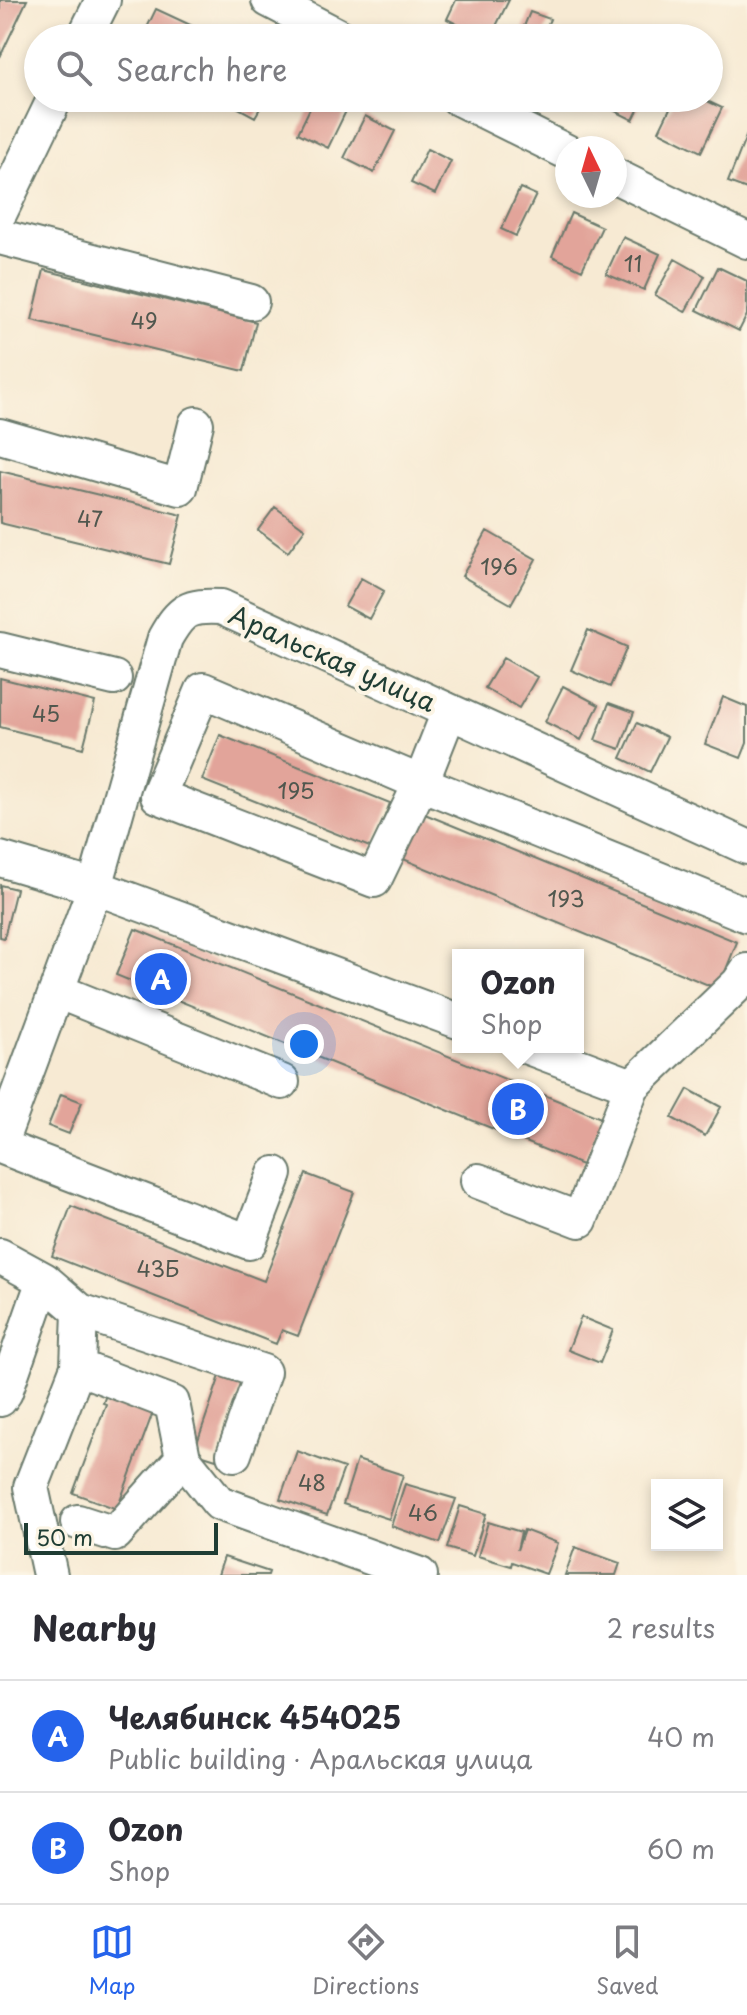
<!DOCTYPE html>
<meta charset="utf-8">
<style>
:root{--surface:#fff;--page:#f2f2f3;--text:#2b2b33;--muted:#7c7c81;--line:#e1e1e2;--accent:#2563eb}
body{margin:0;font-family:"Playpen Sans",sans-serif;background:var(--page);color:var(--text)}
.controls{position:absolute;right:24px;bottom:24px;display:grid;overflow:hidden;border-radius:0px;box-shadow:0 4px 12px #0003}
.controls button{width:72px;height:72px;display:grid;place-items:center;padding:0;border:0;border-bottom:2px solid var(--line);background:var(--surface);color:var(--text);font:40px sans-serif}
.compass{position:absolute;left:555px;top:136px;width:72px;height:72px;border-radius:50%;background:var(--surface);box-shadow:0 4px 12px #0003;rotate:355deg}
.scale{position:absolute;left:24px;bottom:20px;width:194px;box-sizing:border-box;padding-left:8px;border:4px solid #1f3d34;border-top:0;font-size:22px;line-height:28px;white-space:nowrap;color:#1f3d34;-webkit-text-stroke:6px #fcf5e5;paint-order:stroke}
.you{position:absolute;left:304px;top:1044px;width:28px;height:28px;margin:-20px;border:6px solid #fff;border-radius:50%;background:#1a73e8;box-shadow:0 0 0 12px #1a73e833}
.badge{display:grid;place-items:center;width:52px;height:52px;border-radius:50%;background:var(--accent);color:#fff;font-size:26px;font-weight:700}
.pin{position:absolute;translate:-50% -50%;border:4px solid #fff;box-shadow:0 2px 8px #0006}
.popup{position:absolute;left:452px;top:949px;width:132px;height:104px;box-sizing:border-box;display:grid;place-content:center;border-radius:0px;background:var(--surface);filter:drop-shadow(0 2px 6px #0005);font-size:26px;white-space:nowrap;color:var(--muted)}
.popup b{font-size:30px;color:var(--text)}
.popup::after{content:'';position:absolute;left:50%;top:100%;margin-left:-16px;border:16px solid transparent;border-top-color:var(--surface)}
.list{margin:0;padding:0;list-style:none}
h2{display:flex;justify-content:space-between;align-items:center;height:104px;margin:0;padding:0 32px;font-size:34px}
h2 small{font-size:26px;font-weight:400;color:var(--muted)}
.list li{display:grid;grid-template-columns:52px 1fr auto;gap:24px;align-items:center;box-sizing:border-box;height:112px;padding:0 32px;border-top:2px solid var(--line)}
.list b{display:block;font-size:30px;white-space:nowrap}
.list p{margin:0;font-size:26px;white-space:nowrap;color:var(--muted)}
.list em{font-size:26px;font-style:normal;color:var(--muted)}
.icon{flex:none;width:44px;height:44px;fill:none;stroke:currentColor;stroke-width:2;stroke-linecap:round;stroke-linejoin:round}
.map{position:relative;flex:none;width:747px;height:1575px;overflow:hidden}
.search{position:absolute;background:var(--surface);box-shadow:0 4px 12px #0003;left:24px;right:24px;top:24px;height:88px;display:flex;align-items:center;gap:20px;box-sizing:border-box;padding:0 28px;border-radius:44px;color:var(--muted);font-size:30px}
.sheet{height:328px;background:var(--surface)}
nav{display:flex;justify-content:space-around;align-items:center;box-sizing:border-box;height:112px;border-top:2px solid var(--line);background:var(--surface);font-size:22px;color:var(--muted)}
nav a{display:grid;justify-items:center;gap:4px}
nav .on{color:var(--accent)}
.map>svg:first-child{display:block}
.building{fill:#e2a49a}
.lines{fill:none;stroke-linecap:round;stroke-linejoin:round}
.minor-casing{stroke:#6b7a6c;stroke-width:38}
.minor{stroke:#fff;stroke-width:34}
.labels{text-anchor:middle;stroke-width:8;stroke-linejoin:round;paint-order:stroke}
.number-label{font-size:22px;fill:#50574e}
.street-label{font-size:26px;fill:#1f3d34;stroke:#fcf5e5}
</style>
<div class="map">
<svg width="747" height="1575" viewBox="0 0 747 1575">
<rect width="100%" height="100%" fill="#fcf5e5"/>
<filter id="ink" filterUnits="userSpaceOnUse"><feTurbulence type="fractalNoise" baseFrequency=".0125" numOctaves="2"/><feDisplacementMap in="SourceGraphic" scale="16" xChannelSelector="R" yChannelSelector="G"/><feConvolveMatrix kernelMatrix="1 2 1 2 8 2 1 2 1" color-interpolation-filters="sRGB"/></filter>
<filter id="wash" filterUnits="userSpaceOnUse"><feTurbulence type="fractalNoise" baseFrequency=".006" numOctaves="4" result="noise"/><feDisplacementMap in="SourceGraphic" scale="32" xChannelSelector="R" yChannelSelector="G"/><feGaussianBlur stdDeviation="1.8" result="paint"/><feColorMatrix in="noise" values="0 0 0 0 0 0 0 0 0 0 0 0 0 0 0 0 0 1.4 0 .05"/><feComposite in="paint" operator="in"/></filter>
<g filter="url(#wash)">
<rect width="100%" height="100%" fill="#f7ead3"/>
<g id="blocks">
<path class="building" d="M0,0H27L0,57Z
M456,0H509L490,38H484L447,19Z
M156,9L199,29L195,38H142Z
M530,12L550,19L542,38H519Z
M220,98H266L255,117Z
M315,98H324L347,109L328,148L298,133Z
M589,98H644L633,120Z
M675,98H701L722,108L701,152L659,131Z
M365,116L395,131L374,173L344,158Z
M747,134V189L728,182Z
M427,149L451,161L435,194L411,183Z
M520,188L536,195L516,236L501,229Z
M571,213L602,227L582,270L552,256Z
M623,237L660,254L644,290L606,274Z
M675,259L705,276L685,312L655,295Z
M718,267L747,281V315L739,331L697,310Z
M44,270L256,322L244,371L32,320Z
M0,471L182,515L169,564L0,523Z
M275,507L305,529L288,552L258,530Z
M487,531L536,559L511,604L462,576Z
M361,578L384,591L369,619L345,606Z
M588,630L627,647L610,687L571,670Z
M503,658L537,677L519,708L485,688Z
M0,678L95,702L83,748L0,727Z
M563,686L599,705L581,740L545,722Z
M723,697L747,707V743L741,758L705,744Z
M609,703L634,712L620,749L595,740Z
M637,723L667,737L650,772L621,758Z
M220,735L390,803L372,848L202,780Z
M415,810L737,942L718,989L396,856Z
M0,885L16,889L4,938L0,937Z
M135,929L601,1118L582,1165L116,975Z
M688,1089L721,1107L705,1136L672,1118Z
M61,1094L82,1102L69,1134L48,1126Z
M306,1174L354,1192L298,1336L282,1330L276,1344L52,1256L71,1206L264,1281Z
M581,1317L613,1330L600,1363L568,1350Z
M222,1370L244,1377L216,1459L194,1452Z
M109,1387L156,1404L117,1509L73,1493L106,1404L103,1403Z
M297,1451L344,1468L327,1515L280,1499Z
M357,1460L403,1475L389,1519L343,1504Z
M405,1484L456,1499L440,1543L391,1526Z
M460,1506L486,1514L473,1556L447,1548Z
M488,1522L521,1532L517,1550L524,1530L558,1543L546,1574L512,1562L511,1566L478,1556Z
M575,1547L620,1563L616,1575H565Z
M224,1557L269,1572L268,1575H218Z"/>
</g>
</g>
<g filter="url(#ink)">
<use href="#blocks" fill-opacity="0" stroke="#6b7a6c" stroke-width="2"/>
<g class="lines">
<g class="minor-casing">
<path id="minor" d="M269,0L342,38
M84,38L103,0
M458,98L567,152
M615,176L747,241
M0,212L55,98
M0,237L251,302
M0,436L180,488L196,424
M0,650L114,678
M449,712L421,783L374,880L158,796L203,690L421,783L747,915
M0,859L95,887L165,638C181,610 188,605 221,607L747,847
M57,991L282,1082
M528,1047L632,1086L739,983L747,971
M0,1143L95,887L458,1021
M0,1146L249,1242L275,1174
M478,1181L580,1220L632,1086
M0,1256L44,1280L80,1311L263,1372L234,1454
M78,1367L172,1403L183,1458L219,1503L420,1575
M0,1399L5,1392L44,1280
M78,1522L115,1534L183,1458
M50,1575L31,1487L78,1367L80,1311"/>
</g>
<use href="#minor" class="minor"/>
</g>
</g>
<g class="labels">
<g class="number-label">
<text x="633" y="272">11</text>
<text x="144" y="329">49</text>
<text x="90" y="527">47</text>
<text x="499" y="575">196</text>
<text x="46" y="722">45</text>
<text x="296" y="799">195</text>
<text x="566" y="907">193</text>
<text x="158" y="1277">43Б</text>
<text x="312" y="1491">48</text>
<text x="423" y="1521">46</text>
</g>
<g class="street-label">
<text transform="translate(332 659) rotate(24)" y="9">Аральская улица</text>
</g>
</g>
</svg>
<div class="controls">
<button><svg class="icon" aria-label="layers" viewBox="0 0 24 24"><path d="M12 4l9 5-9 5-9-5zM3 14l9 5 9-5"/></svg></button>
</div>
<svg class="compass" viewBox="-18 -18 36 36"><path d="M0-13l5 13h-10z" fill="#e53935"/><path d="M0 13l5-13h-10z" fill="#7c7c81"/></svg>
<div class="scale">50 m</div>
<div class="you"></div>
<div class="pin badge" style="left:161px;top:979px">A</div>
<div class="pin badge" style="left:518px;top:1109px">B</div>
<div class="popup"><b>Ozon</b>Shop</div>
<div class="search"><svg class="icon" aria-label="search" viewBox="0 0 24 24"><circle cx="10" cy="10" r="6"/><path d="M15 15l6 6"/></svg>Search here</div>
</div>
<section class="sheet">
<h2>Nearby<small>2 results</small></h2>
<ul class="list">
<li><span class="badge">A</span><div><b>Челябинск 454025</b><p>Public building · Аральская улица</p></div><em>40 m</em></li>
<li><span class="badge">B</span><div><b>Ozon</b><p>Shop</p></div><em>60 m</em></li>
</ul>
</section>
<nav>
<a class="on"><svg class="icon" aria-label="map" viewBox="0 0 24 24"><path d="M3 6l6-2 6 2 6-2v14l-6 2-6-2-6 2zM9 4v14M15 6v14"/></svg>Map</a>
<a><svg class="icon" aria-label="directions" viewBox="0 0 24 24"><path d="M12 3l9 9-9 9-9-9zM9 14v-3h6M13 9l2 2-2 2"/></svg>Directions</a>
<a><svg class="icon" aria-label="saved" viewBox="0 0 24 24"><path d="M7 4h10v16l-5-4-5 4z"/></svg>Saved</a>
</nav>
